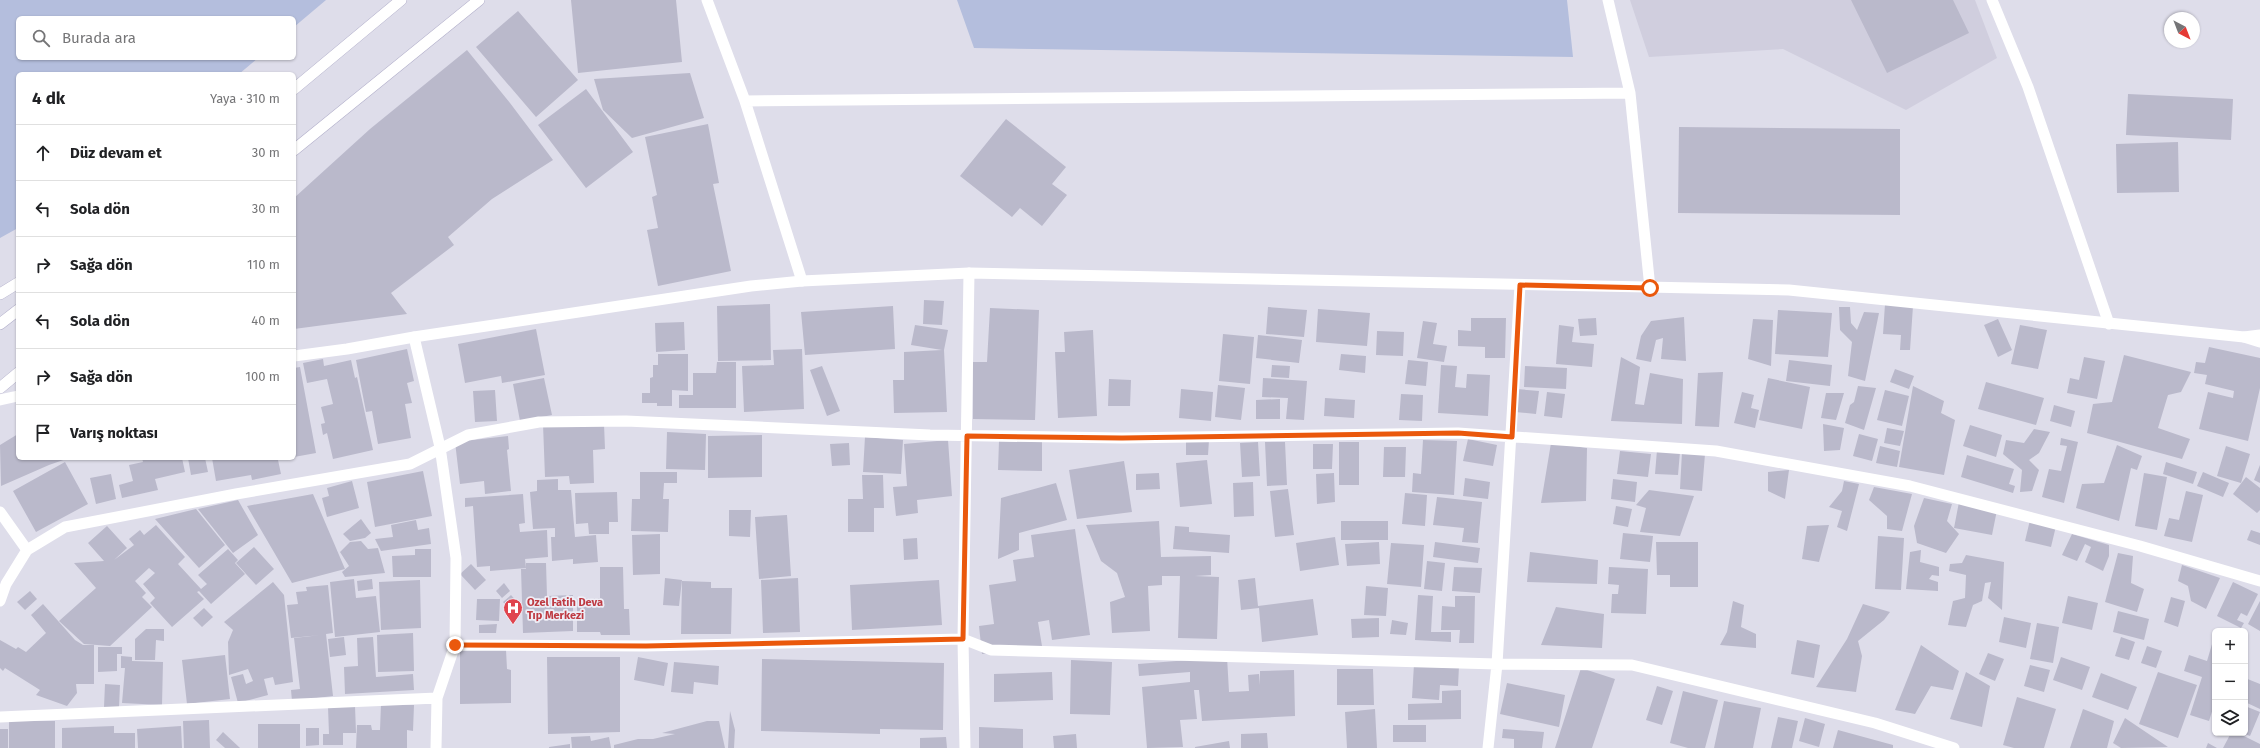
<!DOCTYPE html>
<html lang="tr">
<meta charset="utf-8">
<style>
:root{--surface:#fff;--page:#f6f6f6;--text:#202124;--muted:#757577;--line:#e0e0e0}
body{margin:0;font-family:"Fira Sans",sans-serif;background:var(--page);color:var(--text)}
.controls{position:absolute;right:12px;bottom:12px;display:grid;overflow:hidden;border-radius:6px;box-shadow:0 1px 3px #0004}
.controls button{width:36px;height:36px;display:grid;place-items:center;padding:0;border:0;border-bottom:1px solid var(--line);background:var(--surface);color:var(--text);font:20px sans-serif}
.compass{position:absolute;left:2164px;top:12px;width:36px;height:36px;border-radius:50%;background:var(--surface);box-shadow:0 1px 3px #0004;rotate:138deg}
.stop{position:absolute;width:12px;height:12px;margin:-9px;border:3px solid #ea580c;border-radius:50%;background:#fff}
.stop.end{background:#ea580c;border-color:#fff;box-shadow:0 1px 4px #0008}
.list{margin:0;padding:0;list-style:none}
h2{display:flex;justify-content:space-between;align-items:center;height:52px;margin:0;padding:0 16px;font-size:17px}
h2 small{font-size:13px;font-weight:400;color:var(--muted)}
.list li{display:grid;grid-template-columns:26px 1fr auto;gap:12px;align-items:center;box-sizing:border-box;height:56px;padding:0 16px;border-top:1px solid var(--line)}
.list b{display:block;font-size:15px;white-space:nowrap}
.list em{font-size:13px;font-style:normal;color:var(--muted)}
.icon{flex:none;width:22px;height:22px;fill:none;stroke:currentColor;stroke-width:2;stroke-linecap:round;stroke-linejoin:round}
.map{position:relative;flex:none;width:2260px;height:748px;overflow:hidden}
.search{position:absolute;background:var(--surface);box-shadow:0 1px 3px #0004;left:16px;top:16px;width:280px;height:44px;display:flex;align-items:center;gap:10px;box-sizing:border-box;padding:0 14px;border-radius:6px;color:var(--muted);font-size:15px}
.panel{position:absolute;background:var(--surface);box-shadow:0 1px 3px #0004;left:16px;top:72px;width:280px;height:388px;border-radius:6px}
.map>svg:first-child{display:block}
.built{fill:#d0cede}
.green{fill:#b4bedd}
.building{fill:#bab9cb}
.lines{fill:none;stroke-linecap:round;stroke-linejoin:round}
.secondary-casing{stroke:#b3b0cb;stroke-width:12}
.minor{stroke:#fff;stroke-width:11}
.tertiary{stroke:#fff;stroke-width:11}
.secondary{stroke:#fff;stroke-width:11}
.route{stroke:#ea580c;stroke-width:5}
.labels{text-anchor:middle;stroke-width:3.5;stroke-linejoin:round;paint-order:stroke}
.health-label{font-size:11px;font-weight:bold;fill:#be3a42;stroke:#eeeef7;text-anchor:start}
</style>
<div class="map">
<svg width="2260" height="748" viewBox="0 0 2260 748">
<rect width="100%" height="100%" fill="#deddea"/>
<path class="built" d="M1630,0H1975L1997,58L1906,110L1783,49L1649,57Z"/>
<path class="green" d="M0,0H326L294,27V18H18V58H258L239,74H18V228L0,238Z
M957,0H1567L1573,57L974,48Z"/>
<path class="building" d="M571,0H676L682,62L578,73Z
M1851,0H1953L1969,33L1887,73Z
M518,11L578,80L536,117L476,47Z
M467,50L510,103L553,160L492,199L448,237L454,245L391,293L407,314L294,329V198L370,129Z
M690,73L704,118L632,138L603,110L594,79Z
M586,89L633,152L586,188L538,125Z
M2128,94L2233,99L2231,140L2126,135Z
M1006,119L1066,167L1052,184L1067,195L1042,226L1020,208L1012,217L960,176Z
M708,124L719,183L713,184L731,271L658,286L647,230L658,228L652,197L657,195L645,137Z
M1679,127L1900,129V215L1678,213Z
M2178,142L2179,192L2117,193L2116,144Z
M924,300L944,301L942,325L923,324Z
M770,304L771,360L718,361L717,306Z
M1885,304L1913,306L1910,350H1900L1901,335L1883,334Z
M893,306L895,349L805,355L801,312Z
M1268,307L1307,310L1304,337L1266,334Z
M1839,307H1850L1851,323L1857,330L1864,312L1879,313L1865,381L1848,376L1852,342L1840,330Z
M990,308L1039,310L1035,420L973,419V362H987Z
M1318,309L1370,313L1367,346L1316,342Z
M1778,310L1832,313L1828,357L1775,354Z
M1684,317L1686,361L1661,359L1663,338L1656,340L1651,362L1636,359L1641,336L1651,321Z
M1471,318H1506L1505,358H1485V347L1458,346V330L1471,331Z
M1596,318L1597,335L1580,336L1578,319Z
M1753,319L1773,320L1771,366L1748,359Z
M1998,319L2012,350L1998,357L1984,325Z
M1423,321L1437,323L1433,344L1447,346L1444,362L1417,358Z
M684,322L685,350L656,352L655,323Z
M915,325L948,330L944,350L947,412L894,413L893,380H904V352L942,350L911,345Z
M1559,325L1574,327L1572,342L1594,344L1592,367L1556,364Z
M2020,325L2047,330L2038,369L2011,364Z
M536,329L545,375L502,383L501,376L465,383L458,344Z
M1093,330L1097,416L1058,418L1055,352H1065L1064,332Z
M1377,331L1404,332L1403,356L1376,355Z
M1223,334L1254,337L1250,384L1219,381Z
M1258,335L1302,340L1299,363L1256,358Z
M2209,347L2260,358V388L2248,441L2199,429L2208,392L2233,398L2234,391L2205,384L2207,375L2194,373L2196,362L2205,363Z
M407,349L414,381L407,383L412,403L405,404L411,438L378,444L372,411L366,412L356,360Z
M802,349L804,409L744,412L742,366L774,365L773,350Z
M658,354H688V391L672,390V406H657V403H642V393H650V378L653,377V365H658Z
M1341,354L1366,356L1365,373L1339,370Z
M2124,355L2191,372L2181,392L2168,395L2158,428L2190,439L2182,459L2087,433L2093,404L2112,402Z
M1621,357L1640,367L1635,404L1644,405L1650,373L1683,379L1682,424L1611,421Z
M2084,357L2105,361L2097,399L2067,393L2070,378L2079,380Z
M323,359L324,366L351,360L355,378L357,377L373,450L333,459L327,433L323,435L321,424L325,423L321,407L333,404L327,379L307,383L303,363Z
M1408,360L1428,362L1426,386L1405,384Z
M1789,360L1832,365L1830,386L1786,381Z
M717,362H736V408H679V395H693V373H716Z
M1272,365L1290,366L1289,378L1271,377Z
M1441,365L1457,366L1455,387L1466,388L1467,374L1490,375L1488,416L1438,413Z
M822,366L840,411L827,416L810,370Z
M1525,366L1567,368L1566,389L1524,387Z
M300,367L316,453L294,457V368Z
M1895,369L1914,376L1909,389L1890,382Z
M1723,372L1719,427L1695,426L1698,373Z
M544,378L552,415L520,421L513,384Z
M1263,378L1307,381L1304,420L1286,419L1288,398L1262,397Z
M1768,378L1810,387L1802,429L1759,420Z
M1109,379L1131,380L1130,406H1108Z
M1986,382L2044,398L2036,425L1978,409Z
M1218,385L1245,388L1241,420L1215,417Z
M1858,386L1876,388L1864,430L1845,423L1850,405L1854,402Z
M1913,386L1944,401L1941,413L1955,420L1944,475L1899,467Z
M1181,389L1213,392L1211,421L1179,418Z
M1517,389L1539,391L1536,414L1515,412Z
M495,390L497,421L475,422L473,391Z
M1885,390L1909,396L1902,426L1877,420Z
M1547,392L1565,394L1562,418L1544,416Z
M1742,392L1754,395L1751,408L1759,410L1755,428L1734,423Z
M1826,393H1844L1836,420L1821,418Z
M1401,394L1423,395L1422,421L1399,420Z
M1325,398L1355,400L1354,418L1324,416Z
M1280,399V419H1256V400Z
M2054,405L2075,411L2071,427L2050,421Z
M543,424H604L605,449L593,450L594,483L570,484L569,476L545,477Z
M1823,424L1844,428L1840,450L1824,451Z
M1970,425L2002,435L1996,457L1963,446Z
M1887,428L1904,431L1900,446L1884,443Z
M2034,429L2050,432L2039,453L2029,460L2039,470L2032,491L2020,492L2022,470L2003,454L2006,440L2024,443Z
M667,432L706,434L705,470L666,469Z
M18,434V458H69L49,465L1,486L0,445Z
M1859,434L1878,439L1872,461L1853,456Z
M762,435V477L708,478V436Z
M508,436L509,449L507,450L511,491L485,494L484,481L460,484L455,442Z
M865,437L903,440L901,474L863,472Z
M2061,438L2078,442L2064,503L2042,497L2049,469L2061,471L2067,446L2060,445Z
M1186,439L1209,440L1208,455H1186Z
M1468,439L1497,445L1493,466L1463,461Z
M948,440L952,496L917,500L918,513L896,516L893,487L907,486L904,444Z
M1423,440L1457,441L1454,495L1412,492L1413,473L1421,474Z
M999,441L1042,442V471L998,470Z
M1258,442L1260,476L1242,477L1240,443Z
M1265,442H1285L1287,485L1267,486Z
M1339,442H1359V485H1339Z
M849,443L850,465L832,466L830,444Z
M1551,443L1587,448L1586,501L1541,503Z
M1313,444H1333L1332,469H1313Z
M2117,445L2142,456L2137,470L2131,468L2119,521L2076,508L2082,484L2104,483Z
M1880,446L1900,451L1897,467L1876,463Z
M2226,446L2250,454L2241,483L2217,476Z
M1384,447H1406L1405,477H1383Z
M1657,450L1680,452L1678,475L1655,474Z
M1620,451L1651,454L1648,477L1617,474Z
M1682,452L1705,454L1702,491L1680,489Z
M1967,455L2014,469L2009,484L2015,486L2013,493L1961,477Z
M142,458H182L185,472L155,479L158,490L122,498L119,485L133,481L129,465L143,462Z
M188,458H205L208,472L191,475Z
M212,458H284V459L278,460L281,474L252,480L251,475L216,481Z
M1207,460L1212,504L1180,507L1176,463Z
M1124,461L1132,512L1077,519L1069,470Z
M65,462L88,504L36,532L13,491Z
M2166,462L2197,472L2193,484L2163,474Z
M2260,465V483L2254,480Z
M1789,470L1785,499L1768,491V472Z
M423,471L432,516L375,527L367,482Z
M640,472H677V483H664L663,499H669L668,532L631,531L632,499H640Z
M2203,472L2229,483L2223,497L2197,486Z
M1159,473L1160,489L1136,490V474Z
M1334,473L1335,502L1317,504L1316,474Z
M2144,473L2167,477L2157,530L2135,526Z
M111,474L116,499L96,504L90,478Z
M862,475H883L884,508H874V532H848V499H863Z
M2246,477L2260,488V510L2257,513L2233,494Z
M1465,478L1490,482L1488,499L1463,496Z
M558,479V490H571L575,537L596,535L598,562L573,564V559L552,561L551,537H555V528L533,529L530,492L537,491V480Z
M1613,479L1637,482L1635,502L1611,499Z
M352,481L359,508L327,517L322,498L329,496L327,488Z
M1844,481L1859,484L1847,531L1837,527L1842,511L1829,507L1842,491Z
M1253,482L1254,516L1234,517L1233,483Z
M1056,483L1067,520L1019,533V550L998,559L1001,498Z
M1874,487L1912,494L1902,531L1887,529V516L1869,500Z
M1288,489L1294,535L1275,537L1270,491Z
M1649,490L1694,496L1680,536L1640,532L1646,508L1636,505Z
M2186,491L2203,495L2192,542L2164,536L2169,518L2179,520Z
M617,492L618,522H609V534H589L588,523L576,524L575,493Z
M1405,493L1427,495L1425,526L1402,524Z
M313,494L345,569L292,583L247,506Z
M523,494L525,523L519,524L520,532L547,530L548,557L525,559L526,568L490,571V566L477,567L473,506L465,507V498Z
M1437,497L1482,502L1478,543L1462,542L1464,528L1433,525Z
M1924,498L1952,504L1947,521L1959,534L1946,553L1917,543L1914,526Z
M238,500L258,535L233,553L198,509Z
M1959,502L1997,510L1992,535L1954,528Z
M1616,506L1632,509L1628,527L1613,524Z
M196,509L225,545L199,568L155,519Z
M729,510H751L750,537L729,536Z
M787,515L791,576L759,579L755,517Z
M361,519L371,533L365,538L350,541L343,534Z
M416,520L418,530L429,528L431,544L381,551L375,539L393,537L391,525Z
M2030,520L2056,526L2051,547L2025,541Z
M1159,521L1161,557L1211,556V575L1195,576L1219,577L1217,639L1178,638L1180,576H1162V585L1148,586L1150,631L1112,633L1110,602L1125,597L1117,573L1101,561L1086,525Z
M1341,521H1388V540H1341Z
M156,525L185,557L178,564L201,589L207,584L198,575L228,549L238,560L235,563L245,574L211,604L199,591L197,592L204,599L172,627L150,603L155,598L143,584L155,573L149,568L135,581L146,593L142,597L152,607L110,646L84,644L59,621L96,588L74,563L104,561L88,543L107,526L127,548L114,560L134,545L129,539L140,530L144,535Z
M1829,525L1819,562L1802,559L1807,526Z
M1175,526L1189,527V532L1230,535L1229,553L1173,549Z
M1075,529L1090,635L1052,640L1049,620L1038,622L1042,646L982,654L979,626L994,624L989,585L1016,581L1013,560L1034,557L1031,535Z
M2251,530L2260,533V545L2247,540Z
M1623,533L1653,536L1650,562L1620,559Z
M660,534V574L633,575L632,535Z
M2072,534L2109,545V556L2103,571L2085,562L2091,547L2085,544L2077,561L2062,555Z
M1878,536L1904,538L1901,590L1875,589Z
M1335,537L1339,565L1300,571L1296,543Z
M917,538L918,559L904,560L903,539Z
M361,541L368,549L378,548L385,573L345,577L342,572L349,566L340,552L350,542Z
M1379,542L1380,564L1347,566L1345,544Z
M1435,542L1480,548L1478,563L1433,557Z
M1656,542H1698V587H1670V575H1657Z
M1391,543L1424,545L1421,587L1387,584Z
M254,547L274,569L256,585L236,563Z
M415,549H431V577H393L392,556L415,555Z
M1921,550L1920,562L1939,567V576L1932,575L1929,579L1938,582V591L1906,589L1910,552Z
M1530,552L1598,560L1597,584L1527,582Z
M2118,553L2133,556L2131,583L2144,589L2137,612L2105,602Z
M1966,555L2004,562L2002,610L1988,598L1991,582L1985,583L1982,601L1973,605L1966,627L1948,625L1953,601L1965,598L1966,575L1949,571L1950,564L1962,563Z
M1427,561L1445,563L1442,591L1424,589Z
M526,563H546L547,596L573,595V631L523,633L521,569H526Z
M471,564L486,580L475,590L460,574Z
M2182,565L2220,578L2206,609L2191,601L2188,586L2178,581Z
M600,567H623L624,609H629L630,635H601L600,632H577V599L600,598Z
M1454,567L1482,568L1480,593L1452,591Z
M1609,567L1648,569L1646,614L1611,613L1612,594H1618L1619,585L1608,584Z
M665,578L682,580L679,606L663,605Z
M798,578L800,632L763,633L761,580Z
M1255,578L1258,606L1313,599L1318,635L1262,642L1259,608L1241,610L1238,580Z
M354,579L356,598L376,596L380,632L335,637L330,582Z
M372,579L373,589L358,591L357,581Z
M420,580L421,628L381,630L379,582Z
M939,580L942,625L852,630L850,585Z
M682,581L711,582V588H732L731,634H681Z
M273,582L284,595L293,682L275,685L273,677L264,679L268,695L238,703L231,677L243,674L246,684L253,681L248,669L229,675L228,642L233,630L224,622Z
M2233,582L2258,594L2247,616L2241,613L2237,620L2244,623L2241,628L2217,616Z
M504,583L510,591L502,598L496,591Z
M328,585L333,633L326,634L333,696L292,701L291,690L300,689L294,638L321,635L291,638L287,605L298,604L296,592L307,591L306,587Z
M1366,586L1388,588L1386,616L1364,615Z
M30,591L37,599L25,610L17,602Z
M511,595L518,603L510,610L503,602Z
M1418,595L1433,596L1431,632H1451V642L1415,640Z
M1455,596H1475L1474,643H1459L1460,630H1441L1442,606L1455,607Z
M2068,596L2098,603L2092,630L2062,623Z
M2171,597L2185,601L2178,627L2164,622Z
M477,599H500L499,621L476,620Z
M1733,601L1744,605L1741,627L1756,634V648L1720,645L1727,632Z
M2260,601V631L2248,624Z
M43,604L75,640L83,645H94V684H76L77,693L67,706L36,695L40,690L5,668L3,671L0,668V640L16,649L18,647L26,652L46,633L31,615Z
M1863,604L1890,612L1884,620L1858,641L1862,656L1856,692L1816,687L1847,639Z
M1556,607L1604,614L1602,648L1541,645Z
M204,608L213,617L202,627L193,618Z
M2118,611L2149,619L2144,640L2113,632Z
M2004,617L2031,623L2026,648L1999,642Z
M1379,618V637L1352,638L1351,619Z
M1392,620L1408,623L1406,635L1390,634Z
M2037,623L2059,627L2053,663L2030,659Z
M497,624L496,633H479V625Z
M146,629H164V641L156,640L155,660H135V639Z
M413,633L414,671L378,672L377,635Z
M2215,634V702L2209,721L2190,715L2202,677L2184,671L2189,655L2207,661Z
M344,637L346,655L330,657L328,639Z
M373,637L376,677L413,674L414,690L345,694L344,667L358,666L357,638Z
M2121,637L2135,642L2129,660L2115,656Z
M1797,640L1820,645L1814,678L1791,674Z
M1921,645L1959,671L1953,690L1931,686L1915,714L1895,710Z
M2147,646L2162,651L2156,668L2141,663Z
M98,647H122V654H117V671L98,672Z
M460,650H506L507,669L511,670V703L460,704Z
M1988,653L2004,659L1995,681L1979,674Z
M225,655L230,699L187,704L182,660Z
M121,656L132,657V661L163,662L162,705L122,703L125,668H121Z
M547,657H620V732L548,734Z
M638,657L668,663L664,686L634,680Z
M1227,657L1229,692L1249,691L1248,675L1259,674L1260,685V671L1294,670L1295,716L1202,721L1199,690H1194L1197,719L1180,720L1183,747L1147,748L1142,687L1190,682V672L1139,676L1138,664Z
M2061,657L2090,667L2082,690L2053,680Z
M762,659L944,663L943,730L880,729V734L761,731Z
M1071,660L1112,662L1110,715L1070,714Z
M674,662L719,666L718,685L694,682L693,694L671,692Z
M1414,664L1459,666L1458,686L1440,685L1439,700L1412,698Z
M2030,665L2050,670L2044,692L2024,686Z
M1581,668L1615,679L1592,748H1555Z
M1337,669H1373L1374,705H1337Z
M1052,672L1053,700L994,702V674Z
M1966,672L1990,686L1982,727L1950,719Z
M2158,672L2197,685L2178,738L2139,724Z
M2101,673L2137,687L2128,710L2092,697Z
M2245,678L2260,684V709L2245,702Z
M1507,683L1565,695L1559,727L1500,714Z
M105,684L120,685L119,707H104Z
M1657,686L1673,691L1662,725L1646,720Z
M1461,690V719L1408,720V704L1442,703V691Z
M1683,691L1718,700L1705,748H1688L1670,743Z
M2017,697L2056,709L2044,748H2014L2003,745Z
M1724,701L1761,708L1753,748H1714Z
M381,704L414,705L413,731L407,730V748H356L357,725H371L372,730H380Z
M355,706L356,733H343V745H323V734H329L328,707Z
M2245,706L2260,712L2250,736L2245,734Z
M1375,709L1377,748H1347L1345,712Z
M2083,709L2114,721L2107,748H2070Z
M730,711L735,730L734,748H728Z
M1778,717L1798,721L1792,748H1771Z
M1805,718L1825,724L1819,747L1799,741Z
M2125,718L2168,747L2121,748L2113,743Z
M209,720L210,748H184L183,721Z
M9,721H55V748H9Z
M707,721H719L725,748H614V745L638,739H653L675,734L662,733Z
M258,724H300V748H258Z
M1393,725H1426V742H1393Z
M114,726V733H135V748H62V728Z
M181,726L182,748H138L137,729Z
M979,727L1023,729V748H979Z
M306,728H319V745L306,746Z
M0,729H8V748H0Z
M1503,729L1544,732L1542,748H1514V739L1502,738Z
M1838,730L1893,745V748H1833Z
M223,732L240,748H225L216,740Z
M1267,733L1268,748H1241V734Z
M2231,733H2238L2260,744V748H2223Z
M1076,734L1077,748H1054L1053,736Z
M590,736L591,741L609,737L611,748H572L571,737Z
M946,737L947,748H920V738Z
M1229,741L1230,748H1195V747Z
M2208,743L2217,748H2206Z
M570,744V748H549V747Z"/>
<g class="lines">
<g class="secondary-casing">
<path id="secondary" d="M294,89L401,0
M294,150L479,0
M0,294L18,283
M0,324L18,310
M0,388L18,373"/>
</g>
<path class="minor" d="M707,0L745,101L802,281
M1608,0L1630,93L1650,288
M1992,0L2028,87L2109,324
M745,101L1630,93
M414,337L440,447L456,558L455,645L437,698L436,748
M2244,337L2260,342
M0,512L27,550
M0,601L6,584L27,550L65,527L236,494L410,464L468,435L539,422L626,421L930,435L1122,438L1458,433L1716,451L1910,486L2140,546L2260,581
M455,645L646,646L963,639L991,650L1497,664L1632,665L1875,723L1954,748
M0,717L437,698
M965,748L963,639L969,273
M1488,748L1497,664L1520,285"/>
<path class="tertiary" d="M294,356L347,349L414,337L751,286L802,281L969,273L1789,290L2244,337L2260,335
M0,400L18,396"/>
<use href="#secondary" class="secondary"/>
</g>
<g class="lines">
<path class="route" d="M455,645L646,646L963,639L967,436L1122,438L1458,433L1512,437L1520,285L1650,288"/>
</g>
<defs>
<g id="hospital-pin" transform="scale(1)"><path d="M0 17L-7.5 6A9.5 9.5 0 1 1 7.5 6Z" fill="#e0444e" stroke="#eeeef7"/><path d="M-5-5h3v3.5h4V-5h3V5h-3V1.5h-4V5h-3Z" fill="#fff"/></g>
</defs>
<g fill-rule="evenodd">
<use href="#hospital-pin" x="513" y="608"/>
</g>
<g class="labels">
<g class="health-label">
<text x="527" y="606">Ozel Fatih Deva<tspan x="527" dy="13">Tıp Merkezi</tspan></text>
</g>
</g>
</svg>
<div class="controls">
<button>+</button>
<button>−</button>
<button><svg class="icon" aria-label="layers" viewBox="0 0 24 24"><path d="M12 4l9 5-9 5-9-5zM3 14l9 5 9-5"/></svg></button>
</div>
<svg class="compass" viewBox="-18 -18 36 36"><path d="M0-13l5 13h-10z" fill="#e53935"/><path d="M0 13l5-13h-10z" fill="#757577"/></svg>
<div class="stop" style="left:1650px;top:288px"></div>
<div class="stop end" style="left:455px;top:645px"></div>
<div class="search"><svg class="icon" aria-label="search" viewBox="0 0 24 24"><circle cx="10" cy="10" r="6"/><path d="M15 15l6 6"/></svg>Burada ara</div>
<section class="panel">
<h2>4 dk<small>Yaya · 310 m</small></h2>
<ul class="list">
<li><svg class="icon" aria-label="ahead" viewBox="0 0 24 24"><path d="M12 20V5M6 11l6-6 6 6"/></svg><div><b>Düz devam et</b></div><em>30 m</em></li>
<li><svg class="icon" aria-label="left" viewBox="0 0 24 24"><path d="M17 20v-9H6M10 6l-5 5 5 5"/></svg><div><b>Sola dön</b></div><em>30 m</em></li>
<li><svg class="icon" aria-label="right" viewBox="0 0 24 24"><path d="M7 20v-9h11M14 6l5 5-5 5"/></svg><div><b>Sağa dön</b></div><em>110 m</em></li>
<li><svg class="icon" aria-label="left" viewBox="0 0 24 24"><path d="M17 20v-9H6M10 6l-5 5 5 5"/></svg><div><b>Sola dön</b></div><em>40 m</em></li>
<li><svg class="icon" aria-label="right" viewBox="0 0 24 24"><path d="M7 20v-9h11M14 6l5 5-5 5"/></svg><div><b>Sağa dön</b></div><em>100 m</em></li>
<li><svg class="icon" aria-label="arrive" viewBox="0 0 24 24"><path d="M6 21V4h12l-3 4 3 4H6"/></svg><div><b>Varış noktası</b></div></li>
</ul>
</section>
</div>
